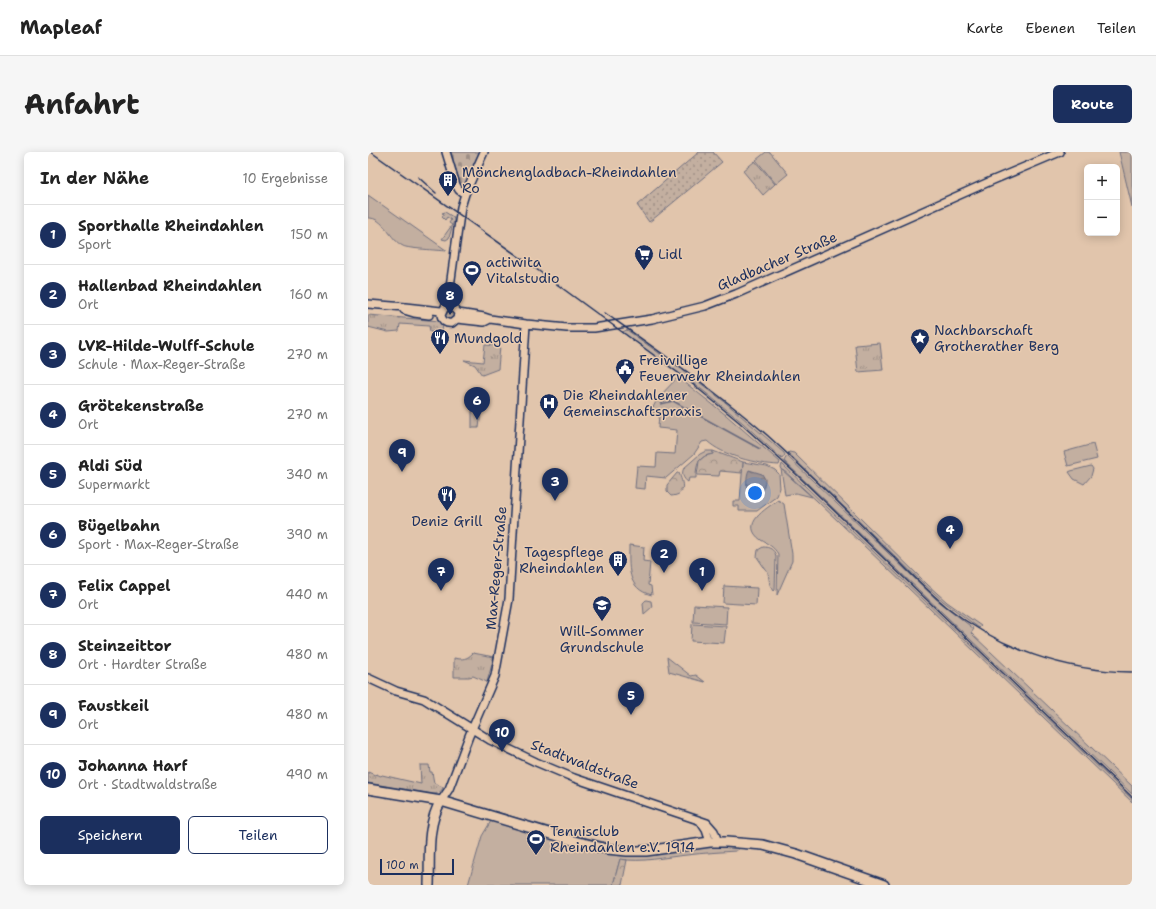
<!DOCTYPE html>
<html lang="de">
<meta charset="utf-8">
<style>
:root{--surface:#fff;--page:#f6f6f6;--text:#222;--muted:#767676;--line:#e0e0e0;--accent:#1b2f5e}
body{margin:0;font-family:"Shantell Sans",sans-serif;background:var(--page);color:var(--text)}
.controls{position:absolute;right:12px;top:12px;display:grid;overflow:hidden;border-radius:6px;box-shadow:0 2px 10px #0003}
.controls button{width:36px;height:36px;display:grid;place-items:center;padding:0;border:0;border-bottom:1px solid var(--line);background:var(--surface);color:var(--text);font:20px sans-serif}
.scale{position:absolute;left:12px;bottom:10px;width:74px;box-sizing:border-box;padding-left:4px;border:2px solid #1b2f5e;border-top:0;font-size:11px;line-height:14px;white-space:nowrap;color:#1b2f5e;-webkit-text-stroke:3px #e9cbaf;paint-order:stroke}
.you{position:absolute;left:387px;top:341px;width:14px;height:14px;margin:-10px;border:3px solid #fff;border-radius:50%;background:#1a73e8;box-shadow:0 0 0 6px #1a73e833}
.badge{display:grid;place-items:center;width:26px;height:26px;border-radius:50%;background:var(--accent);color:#fff;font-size:13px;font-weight:700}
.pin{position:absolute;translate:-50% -33px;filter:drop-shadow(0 1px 2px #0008)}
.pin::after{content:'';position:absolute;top:21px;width:14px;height:12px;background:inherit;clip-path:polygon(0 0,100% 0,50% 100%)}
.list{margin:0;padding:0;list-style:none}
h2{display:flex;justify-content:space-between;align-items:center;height:52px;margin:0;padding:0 16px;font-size:17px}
h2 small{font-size:13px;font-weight:400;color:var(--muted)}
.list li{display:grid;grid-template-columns:26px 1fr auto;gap:12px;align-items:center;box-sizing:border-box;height:60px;padding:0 16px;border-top:1px solid var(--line)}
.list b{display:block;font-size:15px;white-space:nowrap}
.list p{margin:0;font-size:13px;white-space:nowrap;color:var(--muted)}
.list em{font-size:13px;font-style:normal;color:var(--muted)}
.actions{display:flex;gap:8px;padding:12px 16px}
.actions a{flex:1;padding:9px 0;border:1px solid var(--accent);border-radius:6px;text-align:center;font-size:14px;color:var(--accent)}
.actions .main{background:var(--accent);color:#fff}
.map{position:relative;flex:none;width:764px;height:733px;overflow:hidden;border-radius:6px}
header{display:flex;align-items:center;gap:24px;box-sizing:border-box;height:56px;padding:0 20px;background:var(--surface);border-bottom:1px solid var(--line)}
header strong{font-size:19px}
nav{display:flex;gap:22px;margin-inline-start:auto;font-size:14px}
.intro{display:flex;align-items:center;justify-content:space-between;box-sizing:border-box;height:96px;padding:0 24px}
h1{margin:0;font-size:28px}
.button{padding:10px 18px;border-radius:6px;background:var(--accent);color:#fff;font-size:14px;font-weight:700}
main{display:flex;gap:24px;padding:0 24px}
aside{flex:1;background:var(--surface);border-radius:6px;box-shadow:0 2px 10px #0003}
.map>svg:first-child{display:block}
.grass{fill:#c3afa0;stroke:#6f6f7f}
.forest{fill:url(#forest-crowns);stroke:#6f6f7f}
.cemetery{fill:url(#cemetery-stones);stroke:#6f6f7f}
.park{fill:url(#park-tufts);stroke:#6f6f7f}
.garden{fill:url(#garden-dots);stroke:#6f6f7f}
.water{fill:url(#water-ripples);stroke:#696a7d}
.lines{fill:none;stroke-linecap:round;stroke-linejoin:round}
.stream{stroke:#696a7d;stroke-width:1.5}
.minor-casing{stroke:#1b2f5e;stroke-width:10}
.major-casing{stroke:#1b2f5e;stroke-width:12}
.minor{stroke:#e9cbaf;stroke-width:7}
.major{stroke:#e9cbaf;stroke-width:9}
.rail{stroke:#1b2f5e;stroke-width:1.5}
.labels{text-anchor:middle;stroke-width:3;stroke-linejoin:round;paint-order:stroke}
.poi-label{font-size:14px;fill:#1b2f5e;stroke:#e9cbaf;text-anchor:start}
.street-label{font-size:14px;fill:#1b2f5e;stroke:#e9cbaf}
</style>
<header>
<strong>Mapleaf</strong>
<nav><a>Karte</a><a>Ebenen</a><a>Teilen</a></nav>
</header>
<div class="intro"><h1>Anfahrt</h1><a class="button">Route</a></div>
<main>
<aside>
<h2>In der Nähe<small>10 Ergebnisse</small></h2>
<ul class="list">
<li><span class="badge">1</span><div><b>Sporthalle Rheindahlen</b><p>Sport</p></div><em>150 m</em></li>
<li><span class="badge">2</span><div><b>Hallenbad Rheindahlen</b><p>Ort</p></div><em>160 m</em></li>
<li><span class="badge">3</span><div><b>LVR-Hilde-Wulff-Schule</b><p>Schule · Max-Reger-Straße</p></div><em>270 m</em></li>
<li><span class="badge">4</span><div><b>Grötekenstraße</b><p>Ort</p></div><em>270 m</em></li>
<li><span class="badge">5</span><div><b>Aldi Süd</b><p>Supermarkt</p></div><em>340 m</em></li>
<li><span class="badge">6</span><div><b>Bügelbahn</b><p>Sport · Max-Reger-Straße</p></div><em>390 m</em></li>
<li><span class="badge">7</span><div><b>Felix Cappel</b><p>Ort</p></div><em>440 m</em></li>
<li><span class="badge">8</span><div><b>Steinzeittor</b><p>Ort · Hardter Straße</p></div><em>480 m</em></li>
<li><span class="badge">9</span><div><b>Faustkeil</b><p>Ort</p></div><em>480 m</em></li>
<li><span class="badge">10</span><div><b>Johanna Harf</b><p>Ort · Stadtwaldstraße</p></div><em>490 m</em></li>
</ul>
<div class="actions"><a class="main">Speichern</a><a>Teilen</a></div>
</aside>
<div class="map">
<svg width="764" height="733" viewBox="0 0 764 733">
<defs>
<pattern id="forest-crowns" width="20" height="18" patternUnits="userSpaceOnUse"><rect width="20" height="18" fill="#c3afa0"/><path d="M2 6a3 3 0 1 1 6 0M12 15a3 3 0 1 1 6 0" fill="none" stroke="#9e8f86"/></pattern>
<pattern id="cemetery-stones" width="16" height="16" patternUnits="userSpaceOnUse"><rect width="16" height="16" fill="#c3afa0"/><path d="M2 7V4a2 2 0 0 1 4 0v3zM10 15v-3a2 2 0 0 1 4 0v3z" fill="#9e8f86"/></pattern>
<pattern id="park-tufts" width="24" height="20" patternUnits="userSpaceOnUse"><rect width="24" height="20" fill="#c3afa0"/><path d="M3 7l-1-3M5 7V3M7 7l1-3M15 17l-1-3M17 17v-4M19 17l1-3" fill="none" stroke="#9e8f86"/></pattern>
<pattern id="garden-dots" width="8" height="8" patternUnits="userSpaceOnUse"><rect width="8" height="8" fill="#c3afa0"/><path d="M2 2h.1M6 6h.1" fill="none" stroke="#9e8f86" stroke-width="1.8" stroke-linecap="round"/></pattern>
<pattern id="water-ripples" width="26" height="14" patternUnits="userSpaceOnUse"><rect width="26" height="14" fill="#9d9292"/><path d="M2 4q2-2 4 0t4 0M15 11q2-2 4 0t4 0" fill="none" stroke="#7f787a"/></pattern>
</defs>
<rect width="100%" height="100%" fill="#e1c5ac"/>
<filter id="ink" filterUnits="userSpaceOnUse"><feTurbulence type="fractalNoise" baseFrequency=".025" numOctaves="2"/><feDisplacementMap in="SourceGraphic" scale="8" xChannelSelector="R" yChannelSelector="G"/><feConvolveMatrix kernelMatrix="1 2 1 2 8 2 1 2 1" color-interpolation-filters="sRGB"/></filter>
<g filter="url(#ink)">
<path class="grass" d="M398,0H402L420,22L408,32L388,8Z
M751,0H764V55Z
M0,43L78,98V99C71,98 40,97 35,94C22,88 16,65 0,66Z
M77,60L85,65L86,68L81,86L78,88L74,87L84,73L81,71L83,68L79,65L77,68L74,65L76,62L74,61Z
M76.5 163a4.5 4.5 0 1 1 9 0a4.5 4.5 0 1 1-9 0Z
M259,178L327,227L357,250L416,301L417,303L414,307L375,271L333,237L254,180Z
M310,225L358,263L412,310L411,313C389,312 355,304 339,289L334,290L326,302L298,326L278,324L277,337L267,336L269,314L288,315L289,301L307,302L309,278L290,276L291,261H282L290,246Z
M725,292L729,307L700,314L696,300Z
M338,299H345V302C330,304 328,313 328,326H321L320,330C315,327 313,321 316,316L332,302Z
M421,300L426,301L560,433L579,450L613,474L611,476L575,449L557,433L420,301Z
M419,304L568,447L606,477L603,481L764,634V642L416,309Z
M375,310L399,314L407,318L411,322L412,336L409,344L389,359H371V354H365V349H372Z
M414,312L764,647V650L449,349L413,316Z
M723,314L725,317L723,324L716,332L706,327L701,320L703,319Z
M413,317L444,345L428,341L417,343Z
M410,348L416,352L424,402V409L409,443L410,402C406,395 400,392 393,388C371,372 398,357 410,348Z
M261,393L276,395L275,409L282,410L280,433L283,434L284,443C258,437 261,414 261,393Z
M395,395C401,395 406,397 408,404L407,438L406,439L402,433L400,421L389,405L390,398Z
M356,434L389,436L388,453L355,451Z
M278,448L283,449L284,455L276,462L275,451Z
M326,453L359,455L358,472L325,470Z
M324,472L358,474L356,491L323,489Z
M299,505L323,524L328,523L337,530L301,520Z
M129,660L219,686L249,693L264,694L329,689L259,696L224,691L128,662Z
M123,669L225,698L365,693L373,695L368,699C352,700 336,701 319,703C297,705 274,711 252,707L245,733H100L114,684Z"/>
<path class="forest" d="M345,299L375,310L374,321L352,319L351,324L329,323L331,309L337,304L345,302Z
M309,321H311C315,331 319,343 303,344L299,340V333Z
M252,707L259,708L254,733H245Z"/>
<path class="cemetery" d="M83,0H111L97,33L92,32Z"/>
<path class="park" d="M387,9L407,32L395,43L375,19Z
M0,163L72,169L75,172L74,180H62L61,174L32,172L31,179L20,180L0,175Z
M512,191L515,218L490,220L487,193Z
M117,193L132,194L130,217L114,223L107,213L96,208L115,210Z
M104,259H113L111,276H104Z
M105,501L126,505L119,530L105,524L101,525H86V506C95,508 99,507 105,501Z
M52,613H61L62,620H64L66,631L75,635C74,640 70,641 66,642L0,631V620L7,623L8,622L13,624L14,623L53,632Z"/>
<path class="garden" d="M331,0H345L354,10L289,64L281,70L269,53Z"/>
<path class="water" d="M381,318L394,322L397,327C397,336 391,348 380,342C378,337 378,323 381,318Z"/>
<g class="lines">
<path class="stream" d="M293,252L305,249L392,297"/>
<g class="minor-casing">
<path id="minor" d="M78,0L88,33L91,38L97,42
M0,152L37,155L73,159
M77,155H85L90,161L89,167L84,171C78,172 74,169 73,163L80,149L93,55L97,42L116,0
M36,158L46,161L61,163
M90,161L116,165L122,167L158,172L199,176H226L284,167L337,154L368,142L623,29L692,0
M89,167L116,170L120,168
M0,526L28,539L56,547L122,588L168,610L206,626L339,671L346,679L350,690
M73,649L81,637L101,584L127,524L141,447L143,413L158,172
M332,669L338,678L342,690"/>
</g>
<g class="major-casing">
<path id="major" d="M0,637L73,649L207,689L239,697L259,699H278L342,690H358L395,693L428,702L516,733
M61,733C62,706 58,673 73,649"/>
</g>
<use href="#minor" class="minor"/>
<use href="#major" class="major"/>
<path class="rail" d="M3,0L164,114L317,226L371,270L427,321L764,645
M50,25L68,41
M237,161C292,200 348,239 399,283C440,320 480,360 520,399C539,417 558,438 579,455C632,497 696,519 764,520"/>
</g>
</g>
<defs>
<g id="building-pin" transform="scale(1)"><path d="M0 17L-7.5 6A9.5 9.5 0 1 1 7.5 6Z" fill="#1b2f5e" stroke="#e9cbaf"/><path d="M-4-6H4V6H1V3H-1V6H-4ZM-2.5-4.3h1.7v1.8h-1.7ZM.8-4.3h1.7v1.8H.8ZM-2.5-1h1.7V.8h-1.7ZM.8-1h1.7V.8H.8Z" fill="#fff"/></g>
<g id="supermarket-pin" transform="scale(1)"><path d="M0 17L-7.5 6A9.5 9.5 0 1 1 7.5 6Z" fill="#1b2f5e" stroke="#e9cbaf"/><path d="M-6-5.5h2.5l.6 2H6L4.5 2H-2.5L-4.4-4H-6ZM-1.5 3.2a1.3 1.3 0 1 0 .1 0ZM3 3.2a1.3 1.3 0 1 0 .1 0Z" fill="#fff"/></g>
<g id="stadium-pin" transform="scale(1)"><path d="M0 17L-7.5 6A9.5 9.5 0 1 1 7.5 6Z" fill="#1b2f5e" stroke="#e9cbaf"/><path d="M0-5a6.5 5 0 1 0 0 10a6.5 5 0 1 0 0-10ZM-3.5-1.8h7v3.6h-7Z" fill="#fff"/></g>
<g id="restaurant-pin" transform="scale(1)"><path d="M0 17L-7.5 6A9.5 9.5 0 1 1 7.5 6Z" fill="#1b2f5e" stroke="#e9cbaf"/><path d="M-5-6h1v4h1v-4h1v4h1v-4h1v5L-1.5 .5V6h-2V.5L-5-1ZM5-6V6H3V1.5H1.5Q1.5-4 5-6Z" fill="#fff"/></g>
<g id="sight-pin" transform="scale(1)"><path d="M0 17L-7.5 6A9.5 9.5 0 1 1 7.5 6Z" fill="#1b2f5e" stroke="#e9cbaf"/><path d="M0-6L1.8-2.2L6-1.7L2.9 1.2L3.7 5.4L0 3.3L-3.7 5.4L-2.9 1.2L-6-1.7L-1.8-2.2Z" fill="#fff"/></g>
<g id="civic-pin" transform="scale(1)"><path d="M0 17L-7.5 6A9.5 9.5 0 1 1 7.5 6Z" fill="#1b2f5e" stroke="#e9cbaf"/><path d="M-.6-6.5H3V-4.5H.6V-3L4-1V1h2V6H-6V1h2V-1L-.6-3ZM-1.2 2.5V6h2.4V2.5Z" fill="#fff"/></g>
<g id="hospital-pin" transform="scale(1)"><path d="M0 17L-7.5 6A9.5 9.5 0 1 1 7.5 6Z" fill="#1b2f5e" stroke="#e9cbaf"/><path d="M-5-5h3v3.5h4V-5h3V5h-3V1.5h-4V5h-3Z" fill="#fff"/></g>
<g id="school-pin" transform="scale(1)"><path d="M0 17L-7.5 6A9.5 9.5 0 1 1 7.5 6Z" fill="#1b2f5e" stroke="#e9cbaf"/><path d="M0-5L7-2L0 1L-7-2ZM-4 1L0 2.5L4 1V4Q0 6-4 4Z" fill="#fff"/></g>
</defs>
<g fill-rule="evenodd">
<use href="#building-pin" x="80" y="28"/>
<use href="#supermarket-pin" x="276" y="102"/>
<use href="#stadium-pin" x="104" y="118"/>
<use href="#restaurant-pin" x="72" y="186"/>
<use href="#sight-pin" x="552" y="186"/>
<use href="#civic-pin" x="257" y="216"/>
<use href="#hospital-pin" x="181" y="251"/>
<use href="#restaurant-pin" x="79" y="343"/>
<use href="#building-pin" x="250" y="408"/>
<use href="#school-pin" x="234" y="453"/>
<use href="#stadium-pin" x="168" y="687"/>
</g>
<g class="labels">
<g class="poi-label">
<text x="94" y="25">Mönchengladbach-Rheindahlen<tspan x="94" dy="16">Ro</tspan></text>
<text x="290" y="107">Lidl</text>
<text x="118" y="115">actiwita<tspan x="118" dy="16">Vitalstudio</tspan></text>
<text x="566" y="183">Nachbarschaft<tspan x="566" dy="16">Grotherather Berg</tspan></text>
<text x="86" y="191">Mundgold</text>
<text x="271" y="213">Freiwillige<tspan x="271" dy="16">Feuerwehr Rheindahlen</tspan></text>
<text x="195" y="248">Die Rheindahlener<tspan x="195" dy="16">Gemeinschaftspraxis</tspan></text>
<text x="79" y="374" text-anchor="middle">Deniz Grill</text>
<text x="236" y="405" text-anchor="end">Tagespflege<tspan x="236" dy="16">Rheindahlen</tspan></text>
<text x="234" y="484" text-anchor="middle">Will-Sommer<tspan x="234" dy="16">Grundschule</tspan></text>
<text x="182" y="684">Tennisclub<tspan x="182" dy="16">Rheindahlen e.V. 1914</tspan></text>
</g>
<g class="street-label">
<text transform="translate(409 109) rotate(-23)" y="5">Gladbacher Straße</text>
<text transform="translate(128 416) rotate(-85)" y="5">Max-Reger-Straße</text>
<text transform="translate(217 612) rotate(21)" y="5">Stadtwaldstraße</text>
</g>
</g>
</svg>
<div class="controls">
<button>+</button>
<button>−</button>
</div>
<div class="scale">100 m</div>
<div class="you"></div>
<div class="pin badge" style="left:334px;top:439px">1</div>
<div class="pin badge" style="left:296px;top:421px">2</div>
<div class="pin badge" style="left:187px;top:349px">3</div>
<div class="pin badge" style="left:582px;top:397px">4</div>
<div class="pin badge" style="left:263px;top:563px">5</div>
<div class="pin badge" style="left:109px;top:268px">6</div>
<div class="pin badge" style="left:73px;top:439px">7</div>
<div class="pin badge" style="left:82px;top:163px">8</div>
<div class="pin badge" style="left:34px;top:320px">9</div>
<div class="pin badge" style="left:134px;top:600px">10</div>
</div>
</main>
